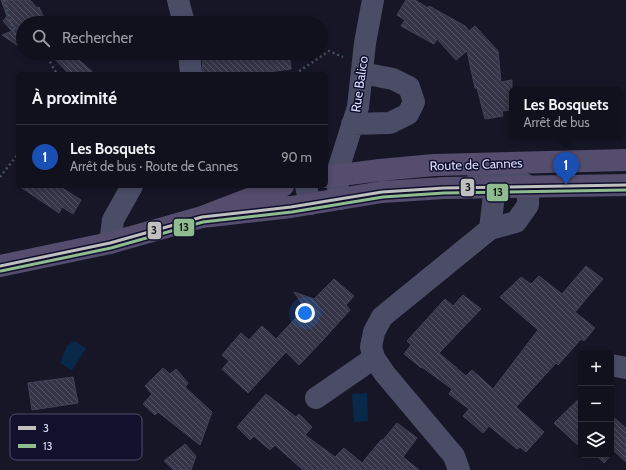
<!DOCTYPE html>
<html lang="fr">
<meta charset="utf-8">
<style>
:root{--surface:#11101d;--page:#1e1e2a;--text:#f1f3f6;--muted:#9c9da4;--line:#30303b;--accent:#0f766e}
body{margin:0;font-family:Cabin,sans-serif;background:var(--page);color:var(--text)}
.controls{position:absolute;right:12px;bottom:12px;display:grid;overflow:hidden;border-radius:6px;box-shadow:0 2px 6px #0003}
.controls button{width:36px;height:36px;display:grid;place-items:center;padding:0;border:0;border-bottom:1px solid var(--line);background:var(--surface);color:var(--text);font:20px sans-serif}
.you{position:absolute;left:305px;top:313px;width:14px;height:14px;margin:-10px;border:3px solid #fff;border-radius:50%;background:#1a73e8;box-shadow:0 0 0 6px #1a73e833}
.badge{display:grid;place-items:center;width:26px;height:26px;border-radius:50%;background:var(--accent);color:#fff;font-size:13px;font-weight:700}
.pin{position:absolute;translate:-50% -33px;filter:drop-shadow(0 1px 2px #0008)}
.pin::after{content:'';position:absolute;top:21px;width:14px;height:12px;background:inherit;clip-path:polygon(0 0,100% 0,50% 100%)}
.popup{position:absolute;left:509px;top:87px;width:114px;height:52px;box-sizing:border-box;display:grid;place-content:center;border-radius:6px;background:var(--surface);filter:drop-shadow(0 1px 3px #0005);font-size:13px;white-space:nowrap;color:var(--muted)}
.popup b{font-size:15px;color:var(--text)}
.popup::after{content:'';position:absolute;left:50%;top:100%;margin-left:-8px;border:8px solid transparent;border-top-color:var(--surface)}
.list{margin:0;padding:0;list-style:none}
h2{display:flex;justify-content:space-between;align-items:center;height:52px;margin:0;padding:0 16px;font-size:17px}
h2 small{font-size:13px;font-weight:400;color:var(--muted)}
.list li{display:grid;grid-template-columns:26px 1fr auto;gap:12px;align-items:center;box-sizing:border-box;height:64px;padding:0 16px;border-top:1px solid var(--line)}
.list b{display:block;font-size:15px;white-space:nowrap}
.list p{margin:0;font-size:13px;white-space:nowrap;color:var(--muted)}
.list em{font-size:13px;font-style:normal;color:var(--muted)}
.icon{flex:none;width:22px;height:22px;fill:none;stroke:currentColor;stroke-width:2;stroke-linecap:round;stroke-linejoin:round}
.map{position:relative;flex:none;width:626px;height:470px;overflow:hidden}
.search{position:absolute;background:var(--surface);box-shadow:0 2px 6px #0003;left:16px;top:16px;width:312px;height:44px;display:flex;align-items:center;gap:10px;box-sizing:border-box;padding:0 14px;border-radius:22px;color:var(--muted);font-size:15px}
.panel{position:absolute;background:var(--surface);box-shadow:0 2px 6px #0003;left:16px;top:72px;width:312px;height:116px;border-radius:6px}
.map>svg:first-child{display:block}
.water{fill:#09294a}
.building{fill:url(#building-back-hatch);stroke:#424159}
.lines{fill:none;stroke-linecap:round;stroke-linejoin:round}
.path{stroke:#425361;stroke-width:2.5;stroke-dasharray:2 3;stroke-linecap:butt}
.minor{stroke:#4b4d67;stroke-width:22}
.major{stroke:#544d6d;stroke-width:22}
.bus-1-casing{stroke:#11102d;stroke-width:6}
.bus-2-casing{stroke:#11102d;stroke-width:6}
.bus-1{stroke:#c0c0c0;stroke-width:3}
.bus-2{stroke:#8fbc8f;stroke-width:3}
.labels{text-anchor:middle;stroke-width:3;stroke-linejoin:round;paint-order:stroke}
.street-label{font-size:13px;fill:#dcdcff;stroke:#11102d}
.key{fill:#11102d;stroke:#4e4d6c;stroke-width:1}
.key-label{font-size:11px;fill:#dcdcff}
.line-badge{stroke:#11102d;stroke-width:1.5}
.pale-badge-label{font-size:11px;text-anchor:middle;font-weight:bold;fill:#111}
</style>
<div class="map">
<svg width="626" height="470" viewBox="0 0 626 470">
<defs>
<pattern id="building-back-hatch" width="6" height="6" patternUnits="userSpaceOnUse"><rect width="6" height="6" fill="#363548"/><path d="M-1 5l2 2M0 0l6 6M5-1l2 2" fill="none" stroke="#525263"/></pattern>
</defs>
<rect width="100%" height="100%" fill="#171627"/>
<path class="water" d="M74,341L86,348L72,370L60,363L67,346Z
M367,393L368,421L354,422L352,394Z"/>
<path class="building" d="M1,0H30L37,8L39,7L46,23H23V49L2,35L12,31L3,21L7,16Z
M406,0H415L428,8L429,6L465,26L469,31L475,26L498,51L501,82L512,80V110L502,111L503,116L485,119L477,88H475L467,51L456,60L437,39L434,44L401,26L405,20L397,15Z
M49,53H71L95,74H69Z
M253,53H289L291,69L253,74H203L202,60L253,56Z
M19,186H59L81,200L73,214L62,207L59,213Z
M586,266L603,279L575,312L595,328L584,341L581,339L558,365L556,363L516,407L544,432L526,452L520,447L517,449L489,426L483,433L463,416L469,409L449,394L452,389L422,367L421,368L418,365L404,354L411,345L407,341L445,299L453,306L463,295L481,309L439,353L466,376L472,370L493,389L538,330L500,297L521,277L531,284L539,276L562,294Z
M334,279L354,296L346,305L350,310L322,341L299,365L286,352L248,393L222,369L229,361L222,355L241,333L249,340L262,326L276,339L305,308L294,292L314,299Z
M163,368L170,374L176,369L188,383L185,387L212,412L200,445L158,412L155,415L143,404L152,394L145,386Z
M73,377L78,403L32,410L28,383Z
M266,394L296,417L299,414L312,427L305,435L335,457L344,448L362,463L381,440H383L397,423L417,438L403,457L419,470H303L275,445L270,450L254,436L250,440L237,427Z
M581,397V448L554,423Z
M611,415L626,428V462L614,451L611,455Z
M185,444L196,456L191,470H174L164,461Z
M596,455H611L604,463Z"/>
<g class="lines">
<path class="path" d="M4,0L15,34L23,39
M45,53L57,74
M295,74L329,51L343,57
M0,177L18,154"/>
<path class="minor" d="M178,0L184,23
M189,53L191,74
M352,124L390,123L408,114L414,102L409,87L393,79L362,73
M306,186L310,204
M340,199L336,176L358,107L365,43L373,0
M490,229L495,186L505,173
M110,243L113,220L132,186
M611,365L626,368
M316,398L374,358
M459,470L454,456L385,374L374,358L371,347L374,332L382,317L490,229L516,222L528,205V186L504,173H478"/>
<path class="major" d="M326,177L380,170L434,165L626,160
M202,217L291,207L382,192L444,188L626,185
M0,266L110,243L202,217L283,186"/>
<g class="bus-1-casing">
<path id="bus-1" d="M0,266L110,243L202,217L291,207L382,192L444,188L626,185"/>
</g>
<g class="bus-2-casing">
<path id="bus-2" d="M1,271L111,248L203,222L292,212L383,197L444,193L626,190"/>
</g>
<use href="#bus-1" class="bus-1"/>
<use href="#bus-2" class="bus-2"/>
</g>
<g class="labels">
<g class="street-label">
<text transform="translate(359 84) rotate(-82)" y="5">Rue Balico</text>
<text transform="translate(476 164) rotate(-2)" y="5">Route de Cannes</text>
</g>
</g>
<rect x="10" y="414" width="132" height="46" rx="6" class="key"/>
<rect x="18" y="426" width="18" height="4" fill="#c0c0c0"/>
<rect x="18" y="444" width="18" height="4" fill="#8fbc8f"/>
<g class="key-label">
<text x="43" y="432">3</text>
<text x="43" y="450">13</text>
</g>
<g class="line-badge">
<rect x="460" y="178" width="15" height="19" rx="4" fill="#c0c0c0"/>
<rect x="486" y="183" width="23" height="19" rx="4" fill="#8fbc8f"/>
<rect x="173" y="218" width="22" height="19" rx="4" fill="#8fbc8f"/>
<rect x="147" y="221" width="15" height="19" rx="4" fill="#c0c0c0"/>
</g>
<g class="pale-badge-label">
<text x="468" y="191">3</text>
<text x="498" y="196">13</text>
<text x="184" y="231">13</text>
<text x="154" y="234">3</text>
</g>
</svg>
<div class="controls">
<button>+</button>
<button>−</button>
<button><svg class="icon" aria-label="layers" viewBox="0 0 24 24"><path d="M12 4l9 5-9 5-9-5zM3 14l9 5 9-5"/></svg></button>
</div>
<div class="you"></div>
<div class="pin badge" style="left:566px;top:185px;background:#1a4fb4">1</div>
<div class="popup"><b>Les Bosquets</b>Arrêt de bus</div>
<div class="search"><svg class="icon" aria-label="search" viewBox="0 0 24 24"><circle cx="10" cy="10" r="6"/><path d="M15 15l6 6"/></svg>Rechercher</div>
<section class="panel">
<h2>À proximité<small></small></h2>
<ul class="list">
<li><span class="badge" style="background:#1a4fb4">1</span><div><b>Les Bosquets</b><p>Arrêt de bus · Route de Cannes</p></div><em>90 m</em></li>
</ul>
</section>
</div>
